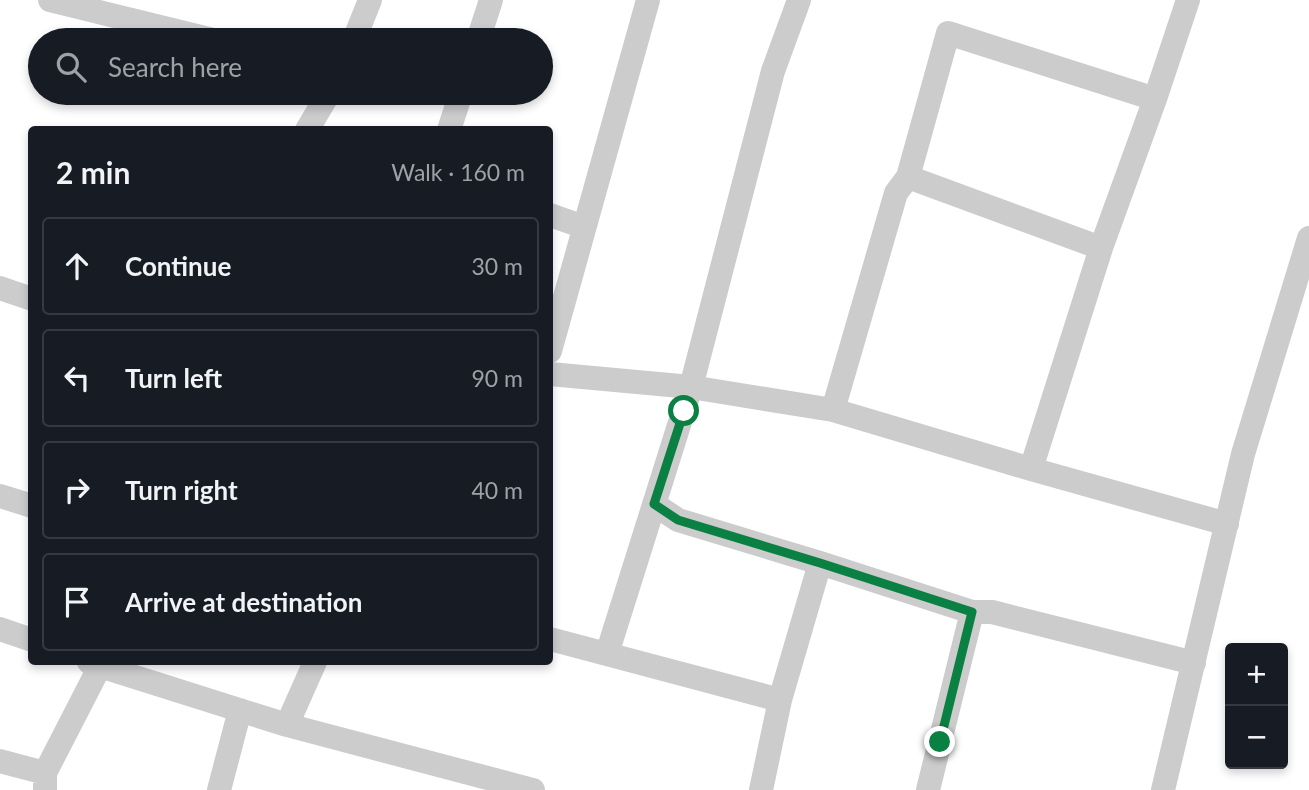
<!DOCTYPE html>
<meta charset="utf-8">
<style>
:root{--surface:#171b24;--page:#20242c;--text:#f1f3f6;--muted:#9ea1a6;--line:#363941}
body{margin:0;font-family:Lato,sans-serif;background:var(--page);color:var(--text)}
.controls{position:absolute;right:21px;bottom:21px;display:grid;overflow:hidden;border-radius:7px;box-shadow:0 4px 10px #0003}
.controls button{width:63px;height:63px;display:grid;place-items:center;padding:0;border:0;border-bottom:2px solid var(--line);background:var(--surface);color:var(--text);font:35px sans-serif}
.stop{position:absolute;width:21px;height:21px;margin:-16px;border:5px solid #0b8043;border-radius:50%;background:#fff}
.stop.end{background:#0b8043;border-color:#fff;box-shadow:0 2px 7px #0008}
.list{margin:0;padding:0;list-style:none}
h2{display:flex;justify-content:space-between;align-items:center;height:91px;margin:0;padding:0 28px;font-size:30px}
h2 small{font-size:23px;font-weight:400;color:var(--muted)}
.list li{display:grid;grid-template-columns:46px 1fr auto;gap:21px;align-items:center;box-sizing:border-box;height:98px;margin:0 14px 14px;padding:0 14px;border:2px solid var(--line);border-radius:7px}
.list b{display:block;font-size:26px;white-space:nowrap}
.list em{font-size:23px;font-style:normal;color:var(--muted)}
.icon{flex:none;width:38px;height:38px;fill:none;stroke:currentColor;stroke-width:2;stroke-linecap:round;stroke-linejoin:round}
.map{position:relative;flex:none;width:1309px;height:790px;overflow:hidden}
.search{position:absolute;background:var(--surface);box-shadow:0 4px 10px #0003;left:28px;top:28px;width:525px;height:77px;display:flex;align-items:center;gap:18px;box-sizing:border-box;padding:0 24px;border-radius:38px;color:var(--muted);font-size:26px}
.panel{position:absolute;background:var(--surface);box-shadow:0 4px 10px #0003;left:28px;top:126px;width:525px;height:539px;border-radius:7px}
.map>svg:first-child{display:block}
.lines{fill:none;stroke-linecap:round;stroke-linejoin:round}
.street{stroke:#ccc;stroke-width:24}
.route{stroke:#0b8043;stroke-width:9}
</style>
<div class="map">
<svg width="1309" height="790" viewBox="0 0 1309 790">
<rect width="100%" height="100%" fill="#fff"/>
<g class="lines">
<path class="street" d="M50,0L213,40
M354,40L370,0
M478,40L491,0
M307,130L329,93
M449,130L461,93
M908,177L1101,248
M550,215L584,227
M0,288L32,299
M550,351L648,0
M550,374L691,387L833,410L1031,469L1227,524
M833,410L896,193L908,177L948,33L1155,99
M1031,469L1101,248L1155,99L1188,0
M0,496L32,506
M654,504L678,520L820,563L972,612H992L1194,663
M0,629L32,640
M550,639L780,700L761,790
M607,654L691,387L773,71L799,0
M101,662L100,666L287,725L533,790
M780,700L820,563
M287,725L315,662
M0,761L45,773
M45,790V773L100,666L89,662
M219,790L240,710
M928,790L972,612
M1163,790L1243,454L1309,238"/>
</g>
<g class="lines">
<path class="route" d="M684,411L654,504L678,520L820,563L972,612L940,742"/>
</g>
</svg>
<div class="controls">
<button>+</button>
<button>−</button>
</div>
<div class="stop" style="left:684px;top:411px"></div>
<div class="stop end" style="left:940px;top:742px"></div>
<div class="search"><svg class="icon" aria-label="search" viewBox="0 0 24 24"><circle cx="10" cy="10" r="6"/><path d="M15 15l6 6"/></svg>Search here</div>
<section class="panel">
<h2>2 min<small>Walk · 160 m</small></h2>
<ul class="list">
<li><svg class="icon" aria-label="ahead" viewBox="0 0 24 24"><path d="M12 20V5M6 11l6-6 6 6"/></svg><div><b>Continue</b></div><em>30 m</em></li>
<li><svg class="icon" aria-label="left" viewBox="0 0 24 24"><path d="M17 20v-9H6M10 6l-5 5 5 5"/></svg><div><b>Turn left</b></div><em>90 m</em></li>
<li><svg class="icon" aria-label="right" viewBox="0 0 24 24"><path d="M7 20v-9h11M14 6l5 5-5 5"/></svg><div><b>Turn right</b></div><em>40 m</em></li>
<li><svg class="icon" aria-label="arrive" viewBox="0 0 24 24"><path d="M6 21V4h12l-3 4 3 4H6"/></svg><div><b>Arrive at destination</b></div></li>
</ul>
</section>
</div>
